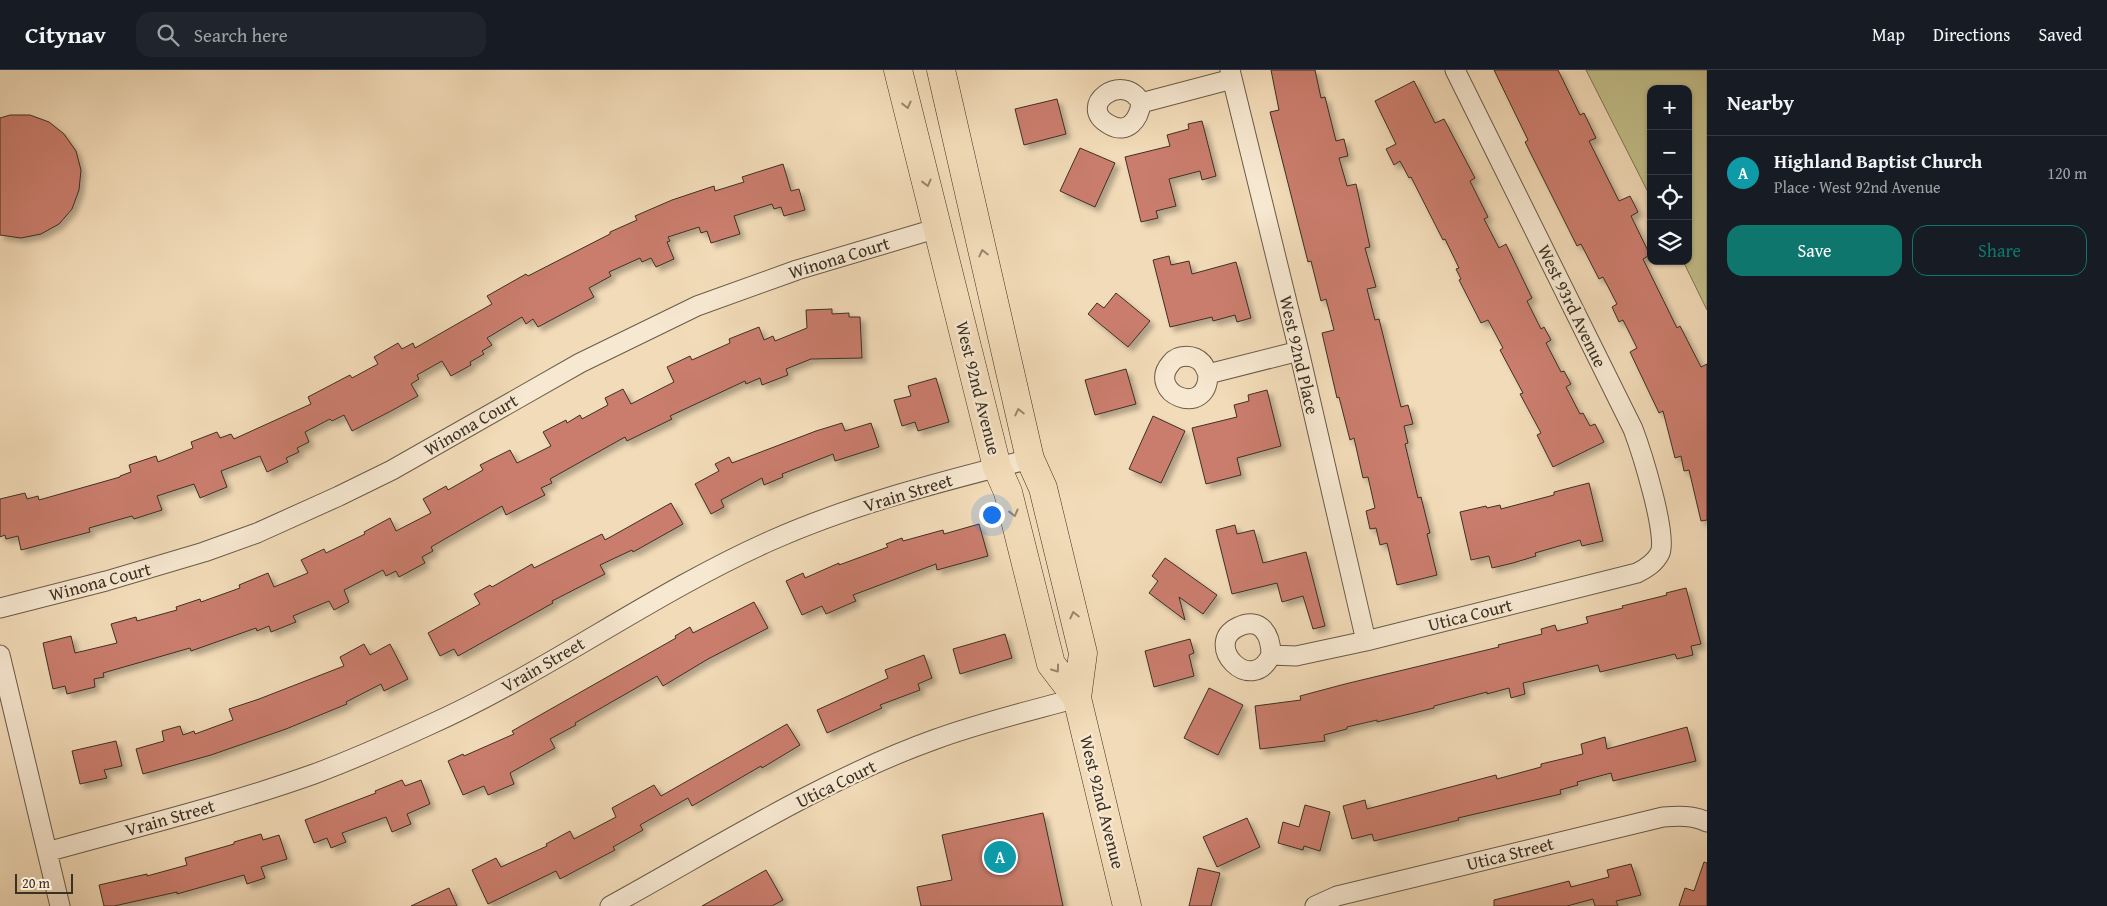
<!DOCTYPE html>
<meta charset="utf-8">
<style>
:root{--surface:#171b24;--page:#20242c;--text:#f1f3f6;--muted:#9ea1a6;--line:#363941;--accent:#0f766e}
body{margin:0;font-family:"Gentium Book Plus",serif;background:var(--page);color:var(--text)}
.controls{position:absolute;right:15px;top:15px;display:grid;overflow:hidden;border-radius:10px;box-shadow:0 1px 4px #0004}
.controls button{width:45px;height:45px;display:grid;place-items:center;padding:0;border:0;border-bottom:1px solid var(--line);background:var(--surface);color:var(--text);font:25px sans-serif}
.scale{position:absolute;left:15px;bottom:12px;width:58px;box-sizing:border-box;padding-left:5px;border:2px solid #3c3023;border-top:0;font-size:14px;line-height:18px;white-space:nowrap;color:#3c3023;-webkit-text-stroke:4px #f7e8d1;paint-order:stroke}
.you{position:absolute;left:991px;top:444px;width:18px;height:18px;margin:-12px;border:4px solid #fff;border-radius:50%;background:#1a73e8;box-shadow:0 0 0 8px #1a73e833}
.badge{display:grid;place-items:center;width:32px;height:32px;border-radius:50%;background:var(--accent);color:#fff;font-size:16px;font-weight:700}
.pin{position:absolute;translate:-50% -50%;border:2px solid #fff;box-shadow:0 1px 5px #0006}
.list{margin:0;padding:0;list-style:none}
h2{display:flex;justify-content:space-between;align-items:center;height:65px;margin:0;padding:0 20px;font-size:21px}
h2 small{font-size:16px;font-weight:400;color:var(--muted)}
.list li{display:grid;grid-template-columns:32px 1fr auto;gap:15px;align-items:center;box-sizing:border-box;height:75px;padding:0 20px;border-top:1px solid var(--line)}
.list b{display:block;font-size:19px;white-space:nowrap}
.list p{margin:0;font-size:16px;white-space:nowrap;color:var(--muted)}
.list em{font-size:16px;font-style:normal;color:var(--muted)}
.actions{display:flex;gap:10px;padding:15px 20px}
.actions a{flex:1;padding:11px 0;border:1px solid var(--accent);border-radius:15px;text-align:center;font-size:18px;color:var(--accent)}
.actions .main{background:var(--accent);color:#fff}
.icon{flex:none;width:28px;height:28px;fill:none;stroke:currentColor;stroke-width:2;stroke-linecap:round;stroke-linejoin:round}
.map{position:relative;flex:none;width:1707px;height:836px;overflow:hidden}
header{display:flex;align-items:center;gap:30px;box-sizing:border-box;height:70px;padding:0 25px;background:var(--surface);border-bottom:1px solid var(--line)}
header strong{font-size:24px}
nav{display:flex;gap:28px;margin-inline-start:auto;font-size:18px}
.search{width:350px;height:45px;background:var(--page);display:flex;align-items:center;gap:12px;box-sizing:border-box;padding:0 18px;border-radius:15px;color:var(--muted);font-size:19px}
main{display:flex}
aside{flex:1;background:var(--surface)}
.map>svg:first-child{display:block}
.green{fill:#c2be89;stroke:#7f7756}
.building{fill:#ca7d6d;stroke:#3c3023;filter:url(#shadow)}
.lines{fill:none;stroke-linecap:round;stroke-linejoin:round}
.minor-casing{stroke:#6a5b48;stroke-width:21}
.primary-casing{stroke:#3c3023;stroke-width:29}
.minor{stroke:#f7e8d1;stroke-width:19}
.primary{stroke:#f2dbb8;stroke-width:28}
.oneway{stroke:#97866e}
.labels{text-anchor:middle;stroke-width:4.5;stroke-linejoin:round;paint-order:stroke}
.street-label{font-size:18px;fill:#3c3023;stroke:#f7e8d1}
</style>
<header>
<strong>Citynav</strong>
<div class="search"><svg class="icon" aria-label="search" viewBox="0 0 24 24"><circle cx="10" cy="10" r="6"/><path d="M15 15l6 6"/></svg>Search here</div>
<nav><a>Map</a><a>Directions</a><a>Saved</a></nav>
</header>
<main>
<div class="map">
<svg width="1707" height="836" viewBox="0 0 1707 836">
<defs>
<filter id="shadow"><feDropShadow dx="4.5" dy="4.5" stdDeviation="2.5" flood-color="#0004"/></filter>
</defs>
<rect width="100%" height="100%" fill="#f2dbb8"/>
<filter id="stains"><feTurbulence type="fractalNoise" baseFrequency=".004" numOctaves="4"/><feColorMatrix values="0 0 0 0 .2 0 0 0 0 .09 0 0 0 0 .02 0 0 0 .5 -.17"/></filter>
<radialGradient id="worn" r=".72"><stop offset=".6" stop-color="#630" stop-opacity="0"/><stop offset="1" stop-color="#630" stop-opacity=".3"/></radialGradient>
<path class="green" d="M1586,0H1707V240L1683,191H1688V19H1651V128Z"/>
<path class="building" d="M1271,0H1315L1321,28L1325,27L1336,71L1344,69L1348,86L1339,88L1347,116L1356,114L1370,177L1365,178L1376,217L1367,219L1375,250L1379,249L1401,337L1408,335L1413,354L1404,356L1408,373L1405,374L1418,428L1421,427L1430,463L1427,464L1437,505L1397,515L1387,473L1380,475L1376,458L1370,459L1366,441L1375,438L1368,407L1363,408L1354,368L1350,370L1339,327L1337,328L1322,263L1334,260L1326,229L1321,231L1311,191L1308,192L1270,42L1279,40Z
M1494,0H1558L1580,45L1584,43L1596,68L1589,71L1619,131L1630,126L1638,142L1631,146L1650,185L1643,189L1677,258L1680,256L1701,297L1707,294V450L1701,451L1689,400L1684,401L1681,386L1675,388L1663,341L1659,343L1630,282L1637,278L1623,250L1619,252L1612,237L1617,234L1603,207L1599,209L1581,174L1577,176L1525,72L1528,70Z
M1414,11L1435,53L1444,49L1475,108L1470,111L1488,147L1484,149L1499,178L1506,174L1532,228L1527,231L1541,259L1544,257L1551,270L1546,273L1561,302L1564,301L1571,314L1566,317L1580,344L1583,343L1590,356L1595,354L1604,372L1553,397L1537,365L1541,363L1520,324L1523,323L1500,280L1503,278L1488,250L1481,253L1459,210L1461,209L1456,199L1459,198L1445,169L1443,170L1411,107L1409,108L1400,91L1394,95L1386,79L1396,74L1375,31Z
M1057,29L1066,64L1024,75L1015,39Z
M10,45H30L49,52L64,64L76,81L81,100L79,120L72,139L59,154L41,164L21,168L0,165V48Z
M1202,51L1216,106L1202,110L1200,101L1169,109L1176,136L1156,141L1158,148L1141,152L1125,87L1170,76L1167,65L1189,59L1188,54Z
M1080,78L1115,93L1095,137L1060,121Z
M783,94L791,121L799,119L805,140L784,146L781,137L774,139L772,134L734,146L740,164L711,173L707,161L701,163L699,157L668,167L670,171L667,172L674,189L656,197L651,188L642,192L640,188L609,202L611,206L589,218L594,227L538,257L533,249L526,254L522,247L487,268L492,275L482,281L484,284L470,292L471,295L451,306L442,291L417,305L419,309L411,314L418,326L391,341L352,361L344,345L332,351L330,349L305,362L309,372L297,378L299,382L286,388L288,392L267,402L260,386L221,401L227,417L200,428L194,414L157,426L162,440L134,449L132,446L89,458L90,462L21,480L18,466L6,469L5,465L0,467V429L25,423L27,429L38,426L39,430L120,407V406L131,402L129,395L156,386L158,392L193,378L191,372L217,362L220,368L231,364L234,369L311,334L308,327L350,305L352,308L378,294L374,287L398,273L402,279L413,273L415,278L492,234L487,226L526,204L528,206L610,164V162L637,150L635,146L672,130L714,116L715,121L744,112L742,107Z
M1169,186L1171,195L1189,191L1192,204L1236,192L1251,248L1237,252L1235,245L1213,251L1212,247L1170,257L1153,190Z
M1116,223L1150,251L1128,277L1088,244L1097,233L1104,238Z
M832,239V244L849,243V247H860L862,288L811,289L786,299L788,305L762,315L760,308L746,314L745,311L670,346L672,349L627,371L625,367L550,409L552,413L541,418L545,425L506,445L502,436L431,477L433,481L422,487L425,493L399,507L396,501L386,506L383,500L344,520L349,532L334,540L329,531L293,546L296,552L271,562L269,556L257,561L256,558L191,581L190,578L103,603L104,607L94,609L95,617L67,624L65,616L53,619L43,573L71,566L75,583L117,573L111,554L136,547L137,551L177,540L176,537L200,529L201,532L240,518L239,515L268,503L274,517L308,503L301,490L324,479L326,483L365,464L364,462L390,448L396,461L431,443L423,429L446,416L448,420L483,400L480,395L510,380L517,393L551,376L543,362L566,350L567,353L580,345L582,349L608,335L605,328L623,319L631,334L674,312L667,297L690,286L692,290L730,273L729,269L759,257L764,270L773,266L775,271L807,258L806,240Z
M1126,299L1136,334L1095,345L1085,310Z
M936,308L949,352L918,361L915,352L902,356L894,330L911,326L908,316Z
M1267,320L1281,376L1237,388L1241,405L1206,414L1192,358L1237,347L1234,335L1249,331L1248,325Z
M1153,346L1185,361L1161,413L1129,399Z
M842,353L845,361L871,353L879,377L835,391L833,384L782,404L783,407L764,415L762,408L721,430L724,437L711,444L695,414L719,401L715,394L729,387L732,393L816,361Z
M1589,413L1603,471L1582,476L1580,470L1535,483L1536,486L1513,493L1492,498L1489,486L1471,490L1460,442L1486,436L1487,438L1500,435L1501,439L1554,425V422Z
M671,433L683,454L633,482L632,480L600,495L605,504L552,531L553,533L458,586L454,579L440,586L428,563L480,534L474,524L490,515L492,517L532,494L534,498L602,464L605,470Z
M979,454L988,486L937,500L936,494L853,525L856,531L826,544L822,536L802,545L786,511L803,503L805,508L839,493V495L888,477L886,474L902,468L903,471L943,460L944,464Z
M1235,455L1237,464L1254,460L1263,493L1306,482L1325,556L1313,559L1303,526L1282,532L1277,513L1232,524L1216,460Z
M1165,488L1217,525L1203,544L1179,527L1185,550L1149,523L1158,511L1152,506Z
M1686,518L1701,574L1691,576L1693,585L1677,589L1675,584L1600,602L1598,595L1523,613L1525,624L1511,628L1509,618L1487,624V622L1434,636V638L1377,652V650L1347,657V659L1324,665L1325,671L1260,679L1255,636L1301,630L1300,626L1345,614L1499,577L1498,575L1542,564L1541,559L1555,555L1557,561L1588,553L1586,547L1623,538L1622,536L1667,525L1666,523Z
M754,532L768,558L708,589L663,616L657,606L575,653L576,655L550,669L555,678L510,703L514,714L488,725L484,716L463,725L448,691L463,684L464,686L514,664L512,661L676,568L675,566L690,557L693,563Z
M1005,564L1012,588L960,604L953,579Z
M1190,569L1194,583L1189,585L1194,606L1154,617L1145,581Z
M364,574L370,585L390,574L408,609L384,621L381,614L346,632L347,634L286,659L211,685L143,704L136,679L164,671L162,661L180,656L183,665L194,661L195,664L233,650L229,639L259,629L344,596L340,587Z
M924,585L932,608L918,614L920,620L880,635L882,638L827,663L817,640L888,608L885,600Z
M1209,618L1243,635L1218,685L1184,668Z
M787,654L800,675L762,698L761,696L692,736L688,728L640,755L643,760L613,777L615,780L560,809L556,801L488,834L472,800L496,788L501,797L547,776L546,774L570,761L574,769L616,747L612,738L654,715L661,726Z
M1687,657L1696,691L1613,711L1611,703L1577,712L1578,715L1560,720L1561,724L1458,748L1459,750L1374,771L1372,764L1352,769L1343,736L1365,730L1367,739L1496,705L1497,709L1541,697V694L1583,684L1581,674L1605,667L1607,679Z
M116,671L122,696L104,700L107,708L80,714L72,681Z
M402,710L405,716L421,710L430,734L407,744L411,754L392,762L386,747L342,763L346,772L331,778L327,768L314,773L305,750L376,723L375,721Z
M1305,735L1330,742L1320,781L1304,776L1303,780L1278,773L1283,752L1299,757Z
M1043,743L1063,836H921L917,817L952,810L942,765Z
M1247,748L1260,777L1217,797L1203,767Z
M261,764L263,770L279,765L287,789L261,797L265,808L247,814L244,805L177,824V822L114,836H104L99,815L147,804V806L187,795L185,788L234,774V772Z
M1704,792L1707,793V836H1679L1685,818L1694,821Z
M1631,794L1641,825L1616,831L1618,836H1595L1593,829L1567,836H1494V830L1546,817L1569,811L1571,817L1609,807L1607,800Z
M1198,798L1220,803L1211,836H1189Z
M766,800L783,830L772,836H702Z
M449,818L457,836H411Z"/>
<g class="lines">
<g class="minor-casing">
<path id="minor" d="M1230,0L1299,281L1366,571
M1141,33C1124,0 1074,36 1110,55C1128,65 1139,49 1141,33L1232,9
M1208,304C1206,301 1205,296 1202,293C1194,284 1178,284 1171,293C1145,323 1208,350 1208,304L1299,281
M0,538L106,511L204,482L257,463L339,426L392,400L580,293L697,236L797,200L938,158
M0,585L60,836
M1271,585C1251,627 1202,574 1238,557C1261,546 1271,565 1271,585L1296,586L1366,571L1637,503C1647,498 1655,493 1660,483C1668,465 1641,380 1633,359L1455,0
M47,782C136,757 227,735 314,704C352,690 390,673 427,656C546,603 651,524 770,471C853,434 943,411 1030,389
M610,836C714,779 824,709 936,669C982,652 1030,641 1077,628
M1315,836L1337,826L1663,747C1678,746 1693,745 1707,752"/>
</g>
<g class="primary-casing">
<path id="primary" d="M898,0L997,397L1008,422L1051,594L1077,628
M941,0L1030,389L1043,418L1083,583L1077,628L1127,836"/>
</g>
<use href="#minor" class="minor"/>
<use href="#primary" class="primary"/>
</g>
<defs><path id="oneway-chevron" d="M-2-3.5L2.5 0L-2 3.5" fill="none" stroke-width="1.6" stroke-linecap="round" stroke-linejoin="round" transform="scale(1.25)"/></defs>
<g class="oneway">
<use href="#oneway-chevron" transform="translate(907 35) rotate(76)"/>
<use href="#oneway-chevron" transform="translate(927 113) rotate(76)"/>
<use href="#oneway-chevron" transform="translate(983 183) rotate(-103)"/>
<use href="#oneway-chevron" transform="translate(1019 342) rotate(-103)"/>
<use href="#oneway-chevron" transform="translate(1014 443) rotate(76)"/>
<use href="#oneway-chevron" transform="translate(1074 545) rotate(-103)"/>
<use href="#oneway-chevron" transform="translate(1056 599) rotate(54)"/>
</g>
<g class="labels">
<g class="street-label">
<text transform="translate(839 188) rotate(-17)" y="6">Winona Court</text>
<text transform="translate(1572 236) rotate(64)" y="6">West 93rd Avenue</text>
<text transform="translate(1299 285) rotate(77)" y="6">West 92nd Place</text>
<text transform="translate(978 318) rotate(76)" y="6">West 92nd Avenue</text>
<text transform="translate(471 355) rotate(-30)" y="6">Winona Court</text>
<text transform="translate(908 423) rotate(-17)" y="6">Vrain Street</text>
<text transform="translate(100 512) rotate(-15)" y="6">Winona Court</text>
<text transform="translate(1470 545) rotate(-14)" y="6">Utica Court</text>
<text transform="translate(543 595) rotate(-30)" y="6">Vrain Street</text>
<text transform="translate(836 714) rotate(-26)" y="6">Utica Court</text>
<text transform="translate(1102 732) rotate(76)" y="6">West 92nd Avenue</text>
<text transform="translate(170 748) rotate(-16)" y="6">Vrain Street</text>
<text transform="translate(1510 784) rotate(-14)" y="6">Utica Street</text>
</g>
</g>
<rect width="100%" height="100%" filter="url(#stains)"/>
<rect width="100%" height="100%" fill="url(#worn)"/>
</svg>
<div class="controls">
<button>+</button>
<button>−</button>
<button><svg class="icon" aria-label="locate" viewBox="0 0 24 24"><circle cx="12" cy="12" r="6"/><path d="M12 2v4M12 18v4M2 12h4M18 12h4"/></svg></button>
<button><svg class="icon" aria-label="layers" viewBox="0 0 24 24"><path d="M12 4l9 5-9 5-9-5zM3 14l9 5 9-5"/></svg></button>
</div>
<div class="scale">20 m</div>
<div class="you"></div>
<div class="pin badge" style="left:1000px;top:787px;background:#0f9aa8">A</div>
</div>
<aside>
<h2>Nearby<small></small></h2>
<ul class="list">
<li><span class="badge" style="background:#0f9aa8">A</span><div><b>Highland Baptist Church</b><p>Place · West 92nd Avenue</p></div><em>120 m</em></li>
</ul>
<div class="actions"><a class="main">Save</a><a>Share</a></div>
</aside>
</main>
